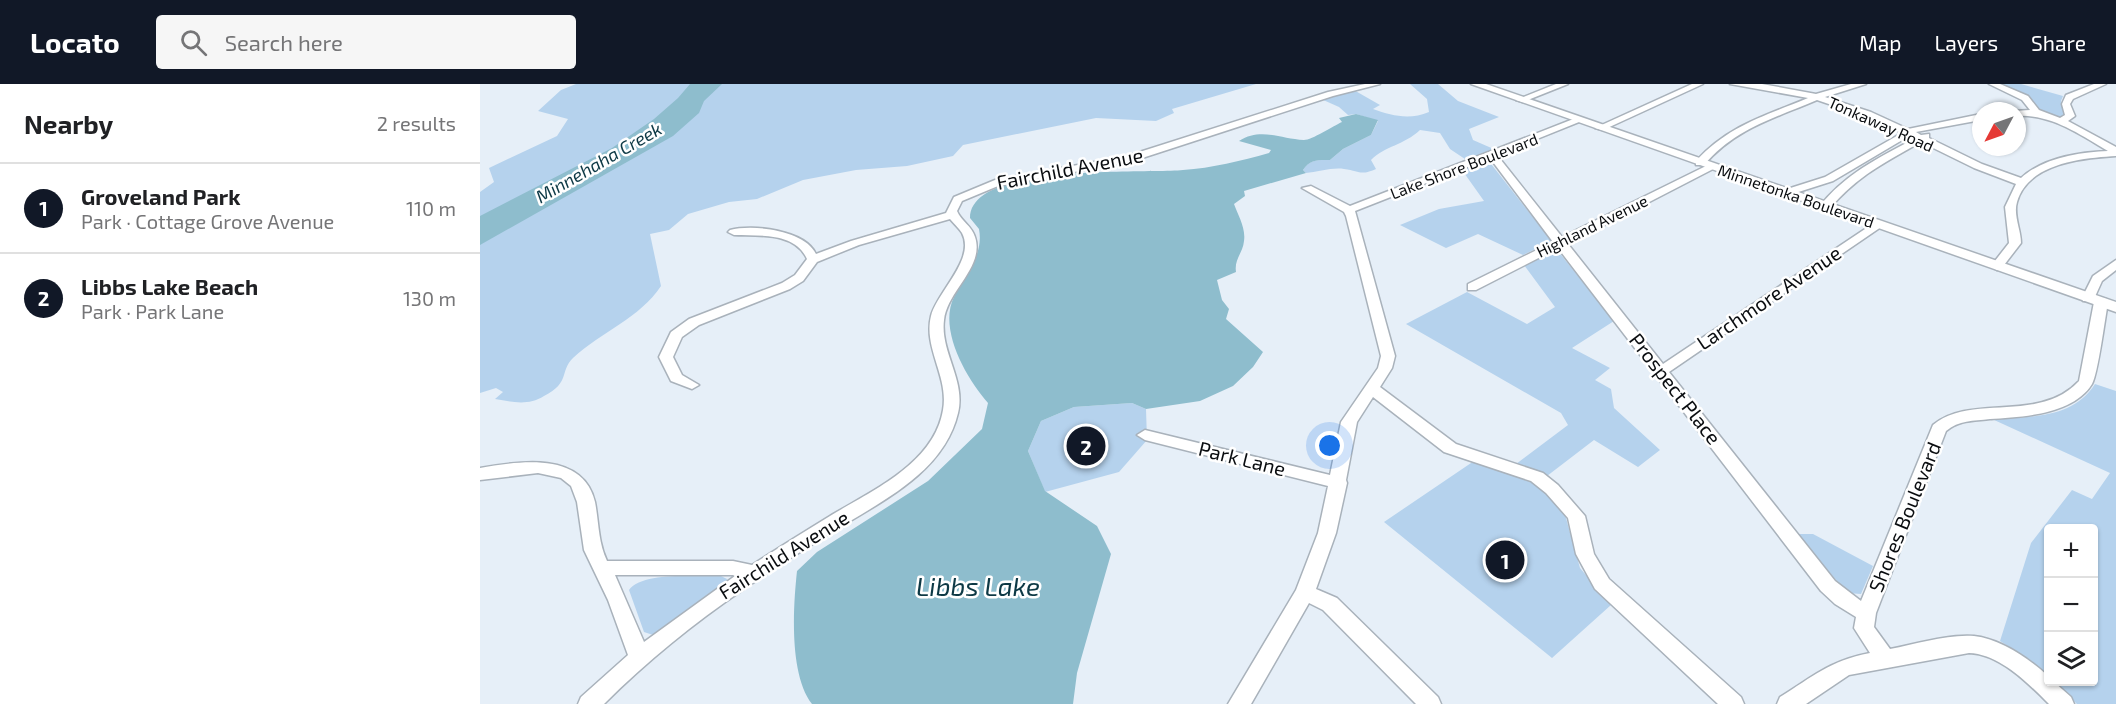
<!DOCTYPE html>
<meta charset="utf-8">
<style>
:root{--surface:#fff;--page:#f6f6f6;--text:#202124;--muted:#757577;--line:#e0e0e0;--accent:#111827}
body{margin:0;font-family:"Exo 2",sans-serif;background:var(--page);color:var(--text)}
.controls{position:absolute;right:18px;bottom:18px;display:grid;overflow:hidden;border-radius:6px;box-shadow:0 2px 4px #0004}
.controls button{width:54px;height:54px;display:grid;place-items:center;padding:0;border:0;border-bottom:2px solid var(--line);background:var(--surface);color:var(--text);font:30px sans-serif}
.compass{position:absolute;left:1492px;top:18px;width:54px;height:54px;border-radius:50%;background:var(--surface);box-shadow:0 2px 4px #0004;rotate:229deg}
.you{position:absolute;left:850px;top:362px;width:21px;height:21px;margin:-15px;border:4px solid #fff;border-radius:50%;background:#1a73e8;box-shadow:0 0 0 9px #1a73e833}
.badge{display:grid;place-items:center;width:39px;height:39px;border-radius:50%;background:var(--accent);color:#fff;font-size:20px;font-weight:700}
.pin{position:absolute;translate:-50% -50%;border:3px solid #fff;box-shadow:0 2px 6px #0006}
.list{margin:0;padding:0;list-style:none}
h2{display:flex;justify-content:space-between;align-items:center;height:78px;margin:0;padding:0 24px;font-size:26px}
h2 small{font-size:20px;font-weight:400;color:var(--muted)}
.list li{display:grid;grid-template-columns:39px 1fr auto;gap:18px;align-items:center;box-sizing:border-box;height:90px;padding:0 24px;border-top:2px solid var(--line)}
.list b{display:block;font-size:22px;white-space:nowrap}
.list p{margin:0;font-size:20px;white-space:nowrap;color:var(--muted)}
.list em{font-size:20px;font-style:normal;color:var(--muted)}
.icon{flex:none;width:33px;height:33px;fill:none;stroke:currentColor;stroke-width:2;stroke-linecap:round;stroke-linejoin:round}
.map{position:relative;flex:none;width:1636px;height:620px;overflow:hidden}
header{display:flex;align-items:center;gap:36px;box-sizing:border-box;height:84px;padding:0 30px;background:var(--accent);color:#fff}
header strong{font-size:28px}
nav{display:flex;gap:33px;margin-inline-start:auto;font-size:21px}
.search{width:420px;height:54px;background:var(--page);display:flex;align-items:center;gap:15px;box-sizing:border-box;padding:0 21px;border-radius:6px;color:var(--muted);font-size:22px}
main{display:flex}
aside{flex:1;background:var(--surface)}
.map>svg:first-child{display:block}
.green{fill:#b5d2ed}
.water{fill:#8ebdcd}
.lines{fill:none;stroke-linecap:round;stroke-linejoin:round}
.minor-casing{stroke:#a9b2bb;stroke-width:3}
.major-casing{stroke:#a9b2bb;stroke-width:3}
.minor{fill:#fff;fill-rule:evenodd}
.major{fill:#fff;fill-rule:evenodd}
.labels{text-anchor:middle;stroke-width:5;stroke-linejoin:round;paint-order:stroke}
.far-street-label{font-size:16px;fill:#0a0d10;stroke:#fff}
.far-water-label{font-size:18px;font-style:italic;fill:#0d3945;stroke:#fff}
.street-label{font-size:20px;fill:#0a0d10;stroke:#fff}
.near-water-label{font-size:26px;font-style:italic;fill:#0d3945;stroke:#fff}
</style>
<header>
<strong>Locato</strong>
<div class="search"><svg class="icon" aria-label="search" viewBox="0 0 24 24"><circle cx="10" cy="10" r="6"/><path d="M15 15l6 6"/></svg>Search here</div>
<nav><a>Map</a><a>Layers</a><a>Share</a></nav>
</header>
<main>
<aside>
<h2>Nearby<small>2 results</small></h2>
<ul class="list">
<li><span class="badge">1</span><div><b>Groveland Park</b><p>Park · Cottage Grove Avenue</p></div><em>110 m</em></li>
<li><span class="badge">2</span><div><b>Libbs Lake Beach</b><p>Park · Park Lane</p></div><em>130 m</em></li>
</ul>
</aside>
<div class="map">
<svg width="1636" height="620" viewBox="0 0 1636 620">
<rect width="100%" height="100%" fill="#e6eff8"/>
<path class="green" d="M96,0H776L692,25L694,29L676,37L616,34L483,61L473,72L427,82L376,86L323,96L277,115L249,118L208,130L189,146L170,150L181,202C160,234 121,248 93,274C79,288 91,298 64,312C48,322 33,318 15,315L23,308L16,304L0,309V108L14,98L9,84L77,52L88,35L58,27L81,6Z
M930,0H958L978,17L1019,33L989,45L993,56L1016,66L988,77L970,65L960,49L940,46C924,61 905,62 891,76L896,85C880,92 880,87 864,85C853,83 837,88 826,89L823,86C830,75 838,76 850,76L863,65L891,51L898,37L876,30L868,31L859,23L841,15L872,5L900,21L893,25C912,32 930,36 949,28L947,15Z
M1517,0H1541L1583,12L1581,17L1585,32L1577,33L1557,26L1552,16Z
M1008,76L1070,155V158L1043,171L998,150L966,164L920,141L959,125L1004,117L982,86Z
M1073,166L1078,167L1134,237L1092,264L1130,284L1115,296L1131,305L1134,324L1180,366L1158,383L1114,356L1067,392L1036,380L1088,341L1081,329L926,240L987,208L1047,240L1075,223L1044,181Z
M1615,300L1636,307V620H1597L1573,598H1614V444H1568V594L1549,575L1520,557L1551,459L1592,406L1612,415L1630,389L1512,335C1549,332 1592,336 1615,300Z
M652,319L666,325L667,356L639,388L565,408L548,367L561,337L594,323Z
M994,377L1053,398L1084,427L1100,484L1131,521L1072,574L904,438Z
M1317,450H1333L1393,482L1381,510L1367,509Z
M241,492L247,495L246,500L178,548L173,551L164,548L149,506C163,487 219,493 241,492Z"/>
<path class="water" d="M210,0H242L224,17L219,29L193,52L0,161V132L132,64L174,35L198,14Z
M876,30L898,36L891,51L863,65L850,76C839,76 830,75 823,86L826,89L764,107L765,112L754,120C758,131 766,144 764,157C763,169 754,175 756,188L737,196L742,216L749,225L746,235L783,268L773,283L753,302L720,317L666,325L652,319L594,323L561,337L548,367L565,407L617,442L631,470L597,589L593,620H332C309,590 313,524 317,487L337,468L448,397L502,345L508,319C486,294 458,245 474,213C485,190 504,172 499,145L490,134C490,78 666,90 703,86C732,84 761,77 789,69L791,66L759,57C781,43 800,55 824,56C832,56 853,42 862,38L859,34Z"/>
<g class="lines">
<g class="minor-casing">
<path id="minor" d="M885,0H900L853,12L653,77L518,102L482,117L477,127C481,137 492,142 495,153C505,183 467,207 464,236C460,268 486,296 478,329C464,389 400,418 352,448C323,466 293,485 264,505C214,539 167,577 124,620H98L101,613L148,571L128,516L104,466L97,418L91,402L81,394L58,389L0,396V384C39,377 103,367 115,418C119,439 118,458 127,477H253L272,481C298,464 324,448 350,432C391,407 454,380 463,326C469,293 443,264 451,232C457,208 496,175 482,149C479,144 474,140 470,135L379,161L337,178L323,197L310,205L219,241L202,253L193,273L202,291L219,301L212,305L191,297L179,273L191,248L209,235L302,199L315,191L327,175C315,148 279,152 254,151L248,148L250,146C273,140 325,146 336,170L371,157L466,129L474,113L515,96L647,72L848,8ZM135,491H253L255,492L164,558Z
M1076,0H1088L1043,18L1036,16Z
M1212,0H1223L1123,46L1115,44Z
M1250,0H1282L1336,10L1371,0H1386L1345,13L1391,28L1428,45L1501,30V36L1436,48L1441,51L1449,50V54L1502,80L1541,94C1563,74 1599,68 1628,67C1599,50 1571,30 1537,32V27H1534L1550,26L1542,16L1509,0H1520L1548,12L1559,26L1580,34L1585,31L1582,20L1586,11L1614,0H1626L1593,15L1590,20L1595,32L1588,37L1636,63V72C1603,74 1548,79 1537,118C1533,131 1541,146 1541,159L1521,185L1517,186L1511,182L1529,159L1525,123L1536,100L1494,84L1441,58C1402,80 1379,91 1349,125L1345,126L1339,123C1365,90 1398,74 1434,55L1429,52L1353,97L1309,111H1301V107L1345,93L1422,49L1384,32L1337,16C1293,35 1256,44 1224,81H1216V77C1249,41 1285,32 1328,14Z
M1096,34L1104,36L1017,71L1082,153L1228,81L1237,83L1088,160L1183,280L1394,139L1398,138L1404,141L1189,288L1355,497L1381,517L1453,341C1491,309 1559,340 1599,297L1614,218L1621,214L1626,215L1628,218C1625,234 1618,290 1612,300C1593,331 1541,333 1510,335C1493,337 1479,336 1466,347L1396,529L1394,543L1410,565C1436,560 1468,550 1494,552C1521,555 1549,575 1568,592V598H1574L1591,613L1594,620H1569C1549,600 1520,570 1489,569L1369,591L1326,620H1297L1300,613C1334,592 1349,577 1390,569L1374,544L1376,533L1355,520L1341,507L1078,164L996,206H988V200L1073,158L1010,74L875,127L915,272L912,284L900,303L976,360L1063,389L1078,401L1105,432L1114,470L1129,495L1261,613L1264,620H1238L1115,505L1096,470L1088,434L1066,409L1051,397L964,368L893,313L877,338L866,396L867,399L856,449L836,505L857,514L958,613L961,620H936L843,526L829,519L771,620H748L816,506L838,449L848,402L665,356L657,351L665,346L850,391L861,338L898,284L901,272L866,132L864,128L822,104L831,102L870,122Z
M1636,176V186L1622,197L1613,217H1603L1602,214L1613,192Z"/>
</g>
<g class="major-casing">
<path id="major" d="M991,0H1006L1636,218V228Z"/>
</g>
<use href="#minor" class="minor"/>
<use href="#major" class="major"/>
</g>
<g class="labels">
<g class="far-street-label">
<text transform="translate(1401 40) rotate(24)" y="6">Tonkaway Road</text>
<text transform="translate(984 82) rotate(-21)" y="6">Lake Shore Boulevard</text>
<text transform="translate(1316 112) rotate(19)" y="6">Minnetonka Boulevard</text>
<text transform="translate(1112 142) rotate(-26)" y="6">Highland Avenue</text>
</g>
<g class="far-water-label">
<text transform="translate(119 79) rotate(-30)" y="6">Minnehaha Creek</text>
</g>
<g class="street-label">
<text transform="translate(590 85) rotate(-11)" y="7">Fairchild Avenue</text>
<text transform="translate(1289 214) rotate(-34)" y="7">Larchmore Avenue</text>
<text transform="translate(1195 305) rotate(52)" y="7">Prospect Place</text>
<text transform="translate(762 375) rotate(14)" y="7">Park Lane</text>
<text transform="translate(1425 433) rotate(-68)" y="7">Shores Boulevard</text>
<text transform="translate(304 471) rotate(-32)" y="7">Fairchild Avenue</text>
</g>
<g class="near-water-label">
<text x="498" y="512">Libbs Lake</text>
</g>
</g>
</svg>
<div class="controls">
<button>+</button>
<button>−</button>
<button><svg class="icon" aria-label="layers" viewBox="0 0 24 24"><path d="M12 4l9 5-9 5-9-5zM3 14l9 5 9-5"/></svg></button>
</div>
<svg class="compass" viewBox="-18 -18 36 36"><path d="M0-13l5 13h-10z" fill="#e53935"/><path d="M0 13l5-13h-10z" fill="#757577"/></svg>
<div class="you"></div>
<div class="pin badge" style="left:1025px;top:476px">1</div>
<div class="pin badge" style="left:606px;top:362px">2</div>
</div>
</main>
